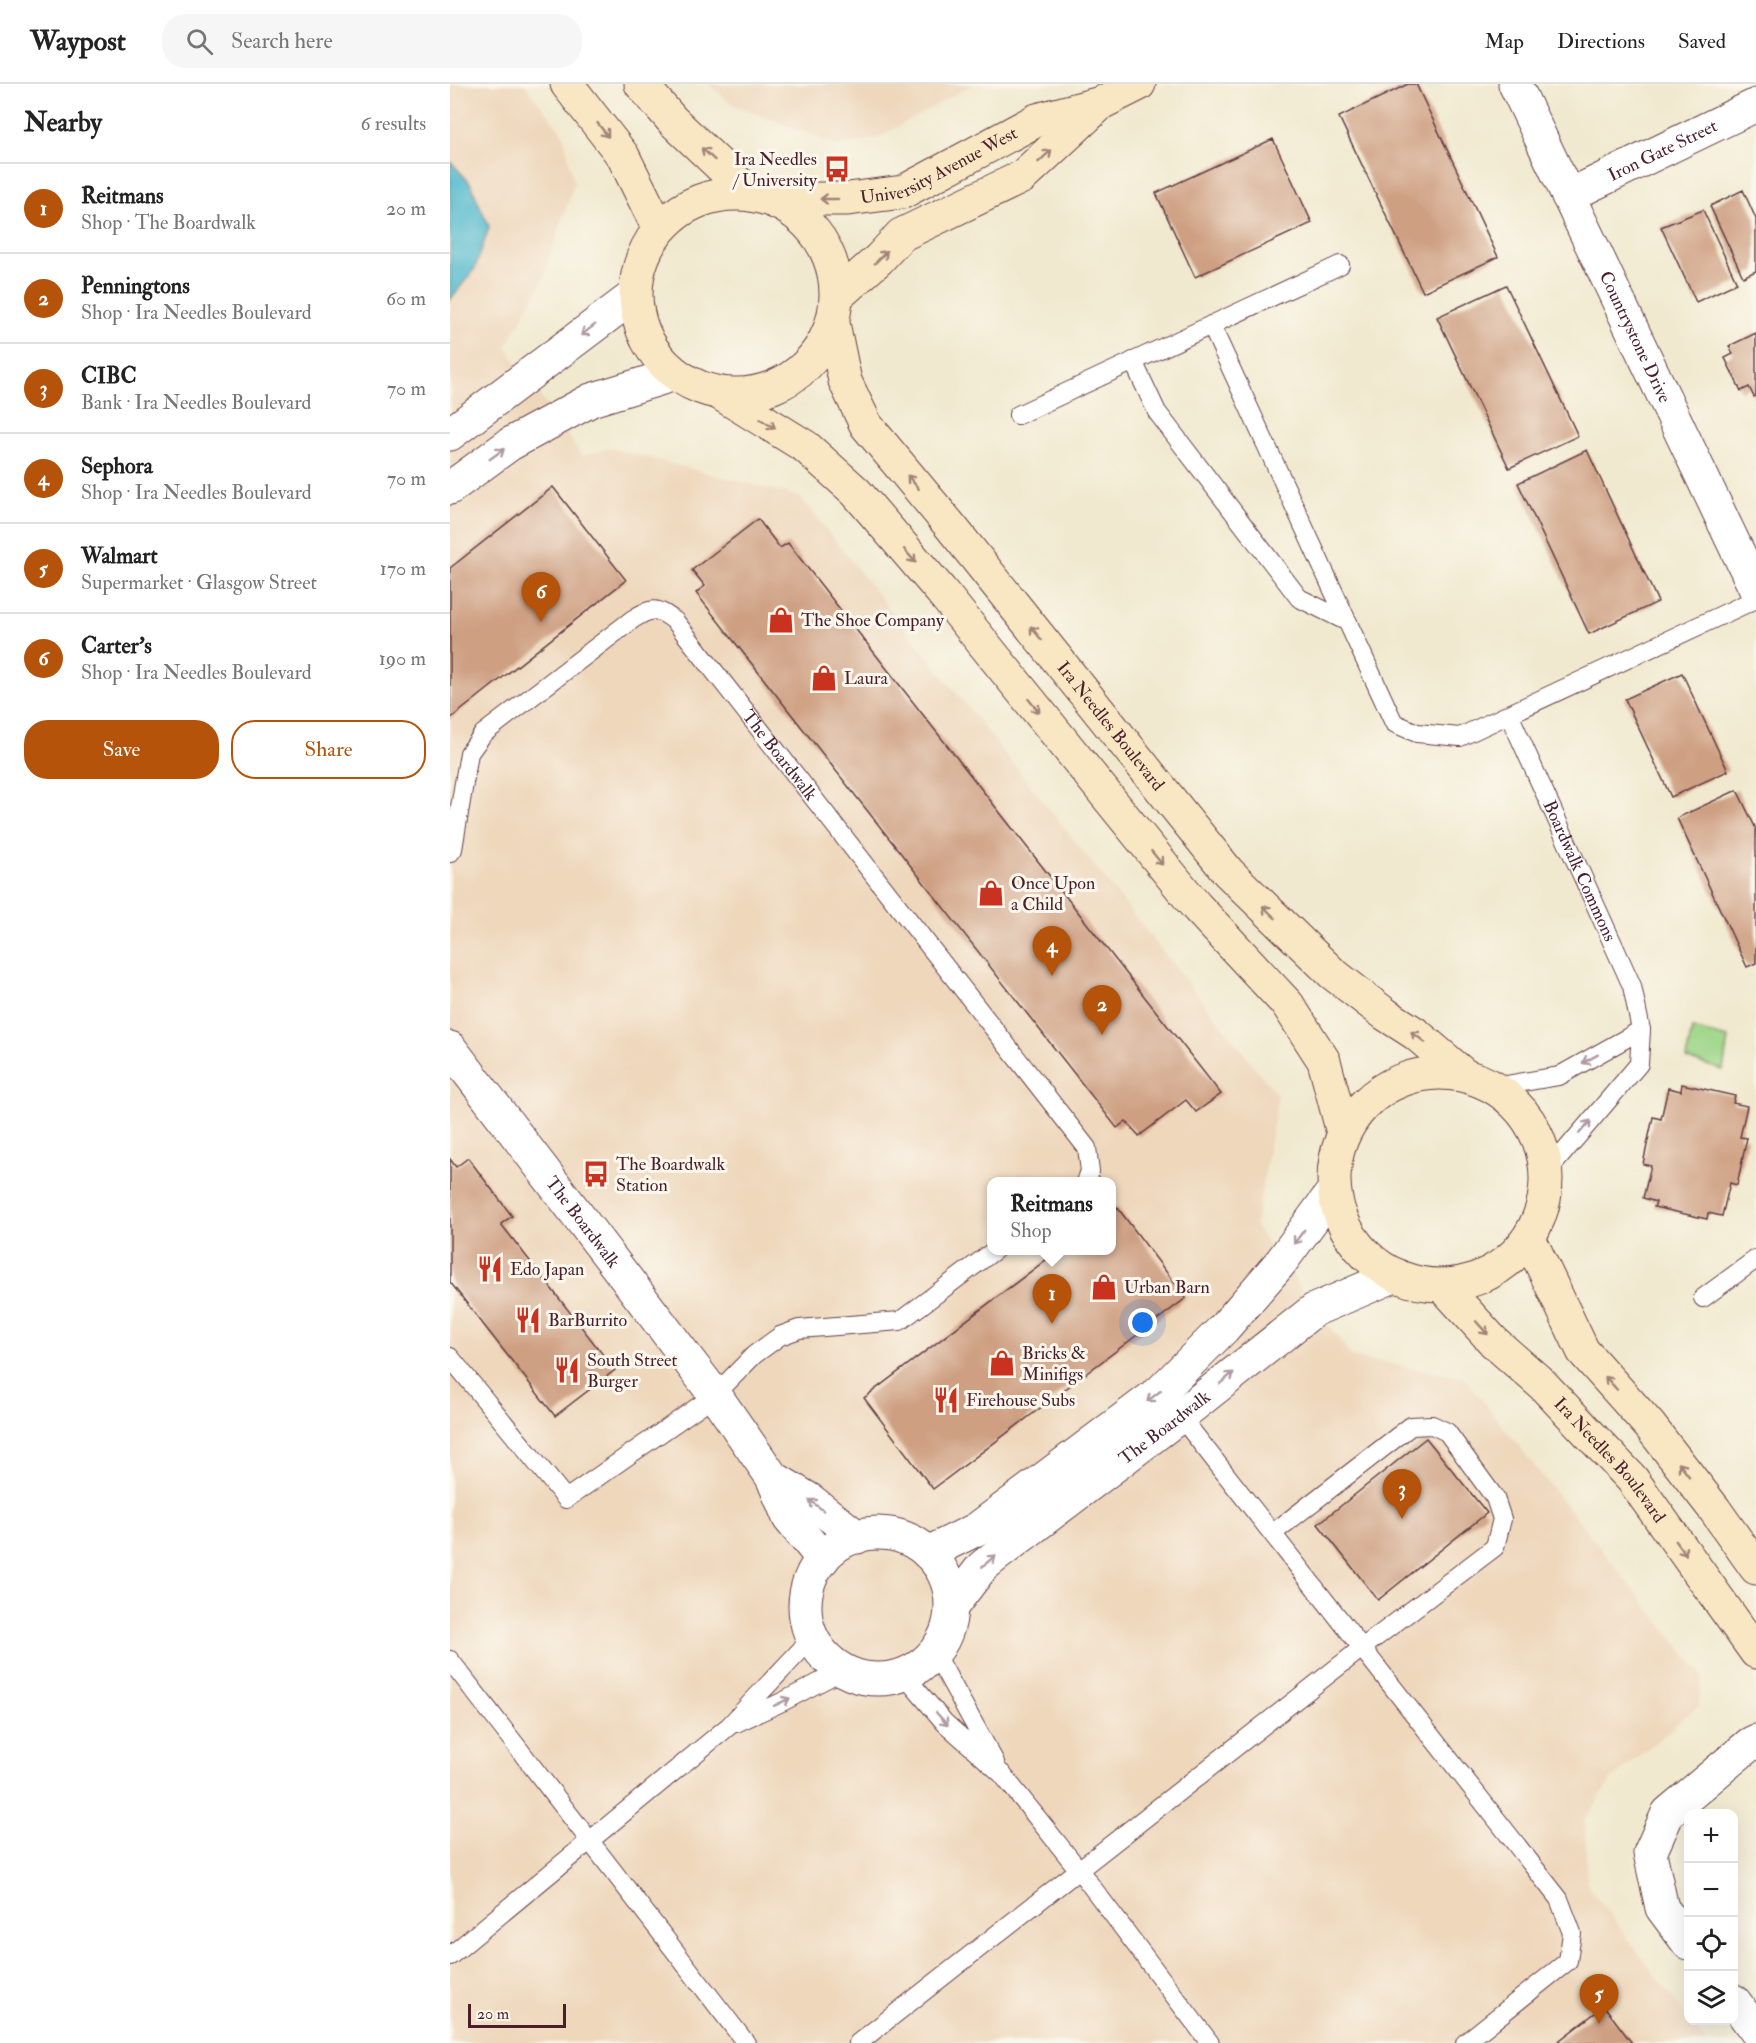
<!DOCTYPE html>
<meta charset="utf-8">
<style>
:root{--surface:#fff;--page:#f6f6f6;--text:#222;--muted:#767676;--line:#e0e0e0;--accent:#b45309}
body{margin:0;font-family:"IM FELL Double Pica",serif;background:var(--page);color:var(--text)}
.controls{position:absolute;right:18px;bottom:18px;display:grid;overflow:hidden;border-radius:12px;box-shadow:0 6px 24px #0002}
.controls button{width:54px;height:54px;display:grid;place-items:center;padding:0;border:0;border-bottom:2px solid var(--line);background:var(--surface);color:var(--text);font:30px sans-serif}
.scale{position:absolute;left:18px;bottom:15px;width:98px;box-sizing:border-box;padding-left:6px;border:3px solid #4a1f2b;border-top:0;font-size:16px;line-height:21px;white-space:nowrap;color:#4a1f2b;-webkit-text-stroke:4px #fbf7ec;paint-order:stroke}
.you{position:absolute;left:693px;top:1239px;width:21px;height:21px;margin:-15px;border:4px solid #fff;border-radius:50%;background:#1a73e8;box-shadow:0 0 0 9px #1a73e833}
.badge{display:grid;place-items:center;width:39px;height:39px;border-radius:50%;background:var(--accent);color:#fff;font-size:20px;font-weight:700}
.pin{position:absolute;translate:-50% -50px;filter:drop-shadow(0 2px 3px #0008)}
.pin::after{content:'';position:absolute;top:32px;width:21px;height:18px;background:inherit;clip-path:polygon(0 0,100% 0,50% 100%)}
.popup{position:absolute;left:537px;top:1093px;width:129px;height:78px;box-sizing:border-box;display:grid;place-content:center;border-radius:12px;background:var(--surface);filter:drop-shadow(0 2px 4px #0005);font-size:20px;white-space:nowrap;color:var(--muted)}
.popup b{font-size:22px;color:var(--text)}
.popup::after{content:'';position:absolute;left:50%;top:100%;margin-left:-12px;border:12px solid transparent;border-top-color:var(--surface)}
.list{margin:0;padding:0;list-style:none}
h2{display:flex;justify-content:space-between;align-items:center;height:78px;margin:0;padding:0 24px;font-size:26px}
h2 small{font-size:20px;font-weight:400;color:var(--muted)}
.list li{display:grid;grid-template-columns:39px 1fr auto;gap:18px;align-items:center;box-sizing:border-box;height:90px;padding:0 24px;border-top:2px solid var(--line)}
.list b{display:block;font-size:22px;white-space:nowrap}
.list p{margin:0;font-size:20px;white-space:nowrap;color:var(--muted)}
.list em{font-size:20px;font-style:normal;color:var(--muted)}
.actions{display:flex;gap:12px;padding:18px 24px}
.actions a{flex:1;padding:14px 0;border:2px solid var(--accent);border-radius:24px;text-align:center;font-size:21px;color:var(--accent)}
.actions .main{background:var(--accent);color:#fff}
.icon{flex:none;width:33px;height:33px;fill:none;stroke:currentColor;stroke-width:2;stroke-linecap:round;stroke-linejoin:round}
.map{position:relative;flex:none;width:1306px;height:1959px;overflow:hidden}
header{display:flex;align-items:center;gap:36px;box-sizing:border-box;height:84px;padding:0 30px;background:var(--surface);border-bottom:2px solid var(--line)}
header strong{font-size:28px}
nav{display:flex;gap:33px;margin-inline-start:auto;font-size:21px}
.search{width:420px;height:54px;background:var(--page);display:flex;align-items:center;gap:15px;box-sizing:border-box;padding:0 21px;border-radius:24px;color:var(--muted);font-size:22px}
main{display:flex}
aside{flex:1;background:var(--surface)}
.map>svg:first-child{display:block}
.built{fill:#eed7bb;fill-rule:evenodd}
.green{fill:#9fd688;stroke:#747a5a;stroke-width:1.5}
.water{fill:#4eb8cc;stroke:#4c6c7c;stroke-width:1.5}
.building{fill:#ce9f81}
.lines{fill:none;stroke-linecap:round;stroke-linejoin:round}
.service-casing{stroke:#633d44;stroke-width:20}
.minor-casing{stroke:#633d44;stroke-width:35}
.secondary-casing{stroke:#633d44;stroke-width:35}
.service{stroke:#fff;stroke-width:18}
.minor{stroke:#fff;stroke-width:33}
.secondary{stroke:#f9e7c3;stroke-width:33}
.oneway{stroke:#a28377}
.oneway2{stroke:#ae9aa0}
.labels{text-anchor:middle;stroke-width:6;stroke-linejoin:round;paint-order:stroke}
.street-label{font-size:18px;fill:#4a1f2b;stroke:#fbf7ec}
.poi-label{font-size:18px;fill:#4a1f2b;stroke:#fbf7ec;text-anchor:start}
</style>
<header>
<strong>Waypost</strong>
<div class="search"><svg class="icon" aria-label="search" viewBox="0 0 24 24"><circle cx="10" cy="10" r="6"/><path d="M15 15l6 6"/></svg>Search here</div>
<nav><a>Map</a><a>Directions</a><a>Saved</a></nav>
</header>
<main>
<aside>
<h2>Nearby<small>6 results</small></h2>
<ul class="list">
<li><span class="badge">1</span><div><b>Reitmans</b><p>Shop · The Boardwalk</p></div><em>20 m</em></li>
<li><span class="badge">2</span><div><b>Penningtons</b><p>Shop · Ira Needles Boulevard</p></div><em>60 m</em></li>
<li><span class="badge">3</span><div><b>CIBC</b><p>Bank · Ira Needles Boulevard</p></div><em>70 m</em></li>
<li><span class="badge">4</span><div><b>Sephora</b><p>Shop · Ira Needles Boulevard</p></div><em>70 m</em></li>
<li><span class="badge">5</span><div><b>Walmart</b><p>Supermarket · Glasgow Street</p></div><em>170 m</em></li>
<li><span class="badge">6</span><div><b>Carter's</b><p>Shop · Ira Needles Boulevard</p></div><em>190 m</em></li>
</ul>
<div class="actions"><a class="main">Save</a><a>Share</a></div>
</aside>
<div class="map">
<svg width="1306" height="1959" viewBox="0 0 1306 1959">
<rect width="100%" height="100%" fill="#fbf7ec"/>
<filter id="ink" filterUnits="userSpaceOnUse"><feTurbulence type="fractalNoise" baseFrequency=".0167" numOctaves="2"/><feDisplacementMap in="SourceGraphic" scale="12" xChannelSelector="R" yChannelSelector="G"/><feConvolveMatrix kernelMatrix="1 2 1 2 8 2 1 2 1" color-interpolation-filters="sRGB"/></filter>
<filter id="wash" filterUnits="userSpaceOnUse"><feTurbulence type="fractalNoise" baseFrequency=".008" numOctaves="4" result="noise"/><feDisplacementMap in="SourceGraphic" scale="24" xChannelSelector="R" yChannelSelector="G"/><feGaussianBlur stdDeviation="1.35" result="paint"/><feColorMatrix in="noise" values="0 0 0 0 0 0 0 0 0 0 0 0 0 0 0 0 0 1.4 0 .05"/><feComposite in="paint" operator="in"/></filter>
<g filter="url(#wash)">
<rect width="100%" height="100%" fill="#f1e9cf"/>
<path class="built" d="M0,0H74L114,51L124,100L91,200L56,263L132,372L160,364L350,413L828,1012L805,1142L902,1273L1014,1294L1252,1591L1249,1621L1161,1696L1135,1736L1137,1800L1256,1959H0ZM542,1098H662V1166H542Z
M258,0H521L522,1L428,54L388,61L283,21Z"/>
<path class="green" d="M1242,945L1278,954L1273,986L1236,975Z"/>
<path class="water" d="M0,77L20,99L39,143L25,184L0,216Z"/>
<g id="blocks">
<path class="building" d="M958,0H966L1048,173L973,208L889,33Z
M823,55L862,139L745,193L706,109Z
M1293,106L1306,135V187L1293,193L1260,122Z
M1253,126L1287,199L1246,218L1211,143Z
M1056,201L1128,352L1059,384L987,233Z
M1306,249V312L1304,313L1299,303L1291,307L1275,274L1283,270L1279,262Z
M1137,366L1208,518L1139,550L1068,399Z
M103,403L176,496L0,635V484Z
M308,435L330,464L338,459L771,1010L746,1028L736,1016L689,1052L676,1037L667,1044L246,509L255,502L242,486Z
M1232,589L1278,687L1221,713L1175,615Z
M1287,706L1306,745V879L1297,883L1227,734Z
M1232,1000L1285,1012L1283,1019L1297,1022L1290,1053L1297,1054L1287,1101L1280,1099L1272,1132L1258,1129L1257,1135L1204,1123L1206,1118L1193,1114L1201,1082L1193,1080L1203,1033L1211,1035L1218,1004L1231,1007Z
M18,1074L62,1132L51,1140L165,1286L105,1332L0,1198V1075L6,1083Z
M667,1123L736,1214L483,1405L414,1314L609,1166H662V1127Z
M976,1354L1037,1429L928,1516L868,1440Z
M1154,1922L1182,1959H1106Z"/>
</g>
</g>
<g filter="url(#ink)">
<use href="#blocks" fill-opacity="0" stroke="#633d44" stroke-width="1.5"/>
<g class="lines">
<g class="service-casing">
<g id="service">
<path d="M761,241L944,639L967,649L1010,653L1306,515"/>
<path d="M683,277L707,328L849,514L898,538"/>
<path d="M568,331L890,181"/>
<path id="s1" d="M1059,630L1182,902L1191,946L1189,980L1097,1088"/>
<path id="s2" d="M0,769L3,765L19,669L33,650L183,535C203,523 206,523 225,537L637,1064L640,1087L636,1098"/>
<path d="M1045,1003L1109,992L1191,946"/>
<path d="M1253,1214L1306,1175"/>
<path d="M0,1273L116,1415L265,1311L304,1271L330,1252L349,1245L450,1237L545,1166"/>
<path d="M730,1332L1109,1815L1122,1849L1118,1877L1015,1959"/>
<path d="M485,1569L545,1678"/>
<path d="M0,1576L296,1959"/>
<path d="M454,1591L495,1639L552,1690L629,1786L760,1959"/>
<path d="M286,1639L334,1617L393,1586"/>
<path d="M0,1872L279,1642L362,1554"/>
<path d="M408,1959L912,1564L1045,1463L1052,1435L1045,1414L997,1348L982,1341L961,1342L823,1449"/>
</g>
</g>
<g class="minor-casing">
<g id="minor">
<path id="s3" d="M1065,0L1306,506"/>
<path id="s4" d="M1118,112L1306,21"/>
<path d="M0,350L185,211"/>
<path d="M0,404L60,360L141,316L225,290"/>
<path id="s5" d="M0,964L265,1311L322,1393L339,1434L373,1475"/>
<path d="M322,1393L360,1416L407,1453"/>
<circle cx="428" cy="1522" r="73"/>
<path d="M478,1469L527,1445L711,1307L774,1244L831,1178L884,1106"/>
<path id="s6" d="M502,1522L532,1483L548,1470L730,1332L864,1226L946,1191"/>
<path d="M1238,1859L1212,1824L1200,1769L1218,1729L1300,1660L1306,1657"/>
<path d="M1284,1917L1306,1947"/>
</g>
</g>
<g class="secondary-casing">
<g id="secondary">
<path d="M117,0L173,72L209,145"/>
<path d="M191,0L223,37L300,110"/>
<circle cx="286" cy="210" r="100"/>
<path id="s7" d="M322,115H398L453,108L587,36L651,19L689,0"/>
<path d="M387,212L429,175L451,151L572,93L647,23"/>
<path id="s8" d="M383,239L395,297L416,341L502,444L778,788L882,889L935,930L966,950L1013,990"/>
<path d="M269,309L356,363L406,408L491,507L746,822L838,921L874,977L893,1049"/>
<circle cx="990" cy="1095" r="106"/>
<path d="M1079,1154L1133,1267L1200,1342L1265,1426L1306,1484"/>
<path id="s9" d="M992,1201L1044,1258L1093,1301L1182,1395L1306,1568"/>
</g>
</g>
<use href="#service" class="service"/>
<use href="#minor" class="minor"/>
<use href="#secondary" class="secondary"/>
</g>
<defs><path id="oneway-shaft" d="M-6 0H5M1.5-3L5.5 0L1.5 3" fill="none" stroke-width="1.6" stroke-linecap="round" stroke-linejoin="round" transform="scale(1.5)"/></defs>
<g class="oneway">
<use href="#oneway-shaft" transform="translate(153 46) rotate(52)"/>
<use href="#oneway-shaft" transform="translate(258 70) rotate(-137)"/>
<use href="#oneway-shaft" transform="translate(595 72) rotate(-43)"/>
<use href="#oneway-shaft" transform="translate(379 115) rotate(180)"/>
<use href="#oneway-shaft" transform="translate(431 173) rotate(-46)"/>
<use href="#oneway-shaft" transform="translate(318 340) rotate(32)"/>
<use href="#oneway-shaft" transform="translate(463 398) rotate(-130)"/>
<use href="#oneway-shaft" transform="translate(460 472) rotate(49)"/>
<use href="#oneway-shaft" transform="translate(586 549) rotate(-129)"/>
<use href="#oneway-shaft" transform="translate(584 622) rotate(51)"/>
<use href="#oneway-shaft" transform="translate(707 774) rotate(51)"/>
<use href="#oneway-shaft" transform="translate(819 828) rotate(-136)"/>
<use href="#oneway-shaft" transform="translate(968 953) rotate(-142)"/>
<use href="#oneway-shaft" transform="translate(1032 1244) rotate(48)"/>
<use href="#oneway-shaft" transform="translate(1161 1299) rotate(-132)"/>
<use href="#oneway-shaft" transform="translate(1234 1386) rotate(-128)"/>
<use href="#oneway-shaft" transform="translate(1231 1464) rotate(54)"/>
</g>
<g class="oneway2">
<use href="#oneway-shaft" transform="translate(138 246) rotate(143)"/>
<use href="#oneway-shaft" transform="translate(47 370) rotate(-36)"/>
<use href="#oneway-shaft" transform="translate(1140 975) rotate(151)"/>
<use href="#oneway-shaft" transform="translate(1135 1043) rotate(-49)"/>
<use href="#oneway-shaft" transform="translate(849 1153) rotate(126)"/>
<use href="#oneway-shaft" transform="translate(777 1294) rotate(-39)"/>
<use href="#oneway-shaft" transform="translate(704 1312) rotate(142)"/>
<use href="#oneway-shaft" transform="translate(366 1421) rotate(-143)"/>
<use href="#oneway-shaft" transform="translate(539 1477) rotate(-40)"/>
<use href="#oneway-shaft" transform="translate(332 1618) rotate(-25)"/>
<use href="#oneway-shaft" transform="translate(492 1635) rotate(48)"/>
</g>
</g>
<defs>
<g id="bus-bare" transform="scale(2.07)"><path d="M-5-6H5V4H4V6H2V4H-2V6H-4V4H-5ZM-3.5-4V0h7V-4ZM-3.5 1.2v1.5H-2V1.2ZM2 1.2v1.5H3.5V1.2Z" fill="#c8321e" stroke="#fbf7ec" stroke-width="2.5" paint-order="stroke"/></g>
<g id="shop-bare" transform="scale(2.07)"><path d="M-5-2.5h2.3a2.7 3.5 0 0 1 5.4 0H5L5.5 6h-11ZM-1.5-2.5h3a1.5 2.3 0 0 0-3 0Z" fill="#c8321e" stroke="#fbf7ec" stroke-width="2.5" paint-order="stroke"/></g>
<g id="restaurant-bare" transform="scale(2.07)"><path d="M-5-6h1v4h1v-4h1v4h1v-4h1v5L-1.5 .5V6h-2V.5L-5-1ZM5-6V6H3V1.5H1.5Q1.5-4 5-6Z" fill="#c8321e" stroke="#fbf7ec" stroke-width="2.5" paint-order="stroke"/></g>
</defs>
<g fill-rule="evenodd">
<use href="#bus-bare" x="387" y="85"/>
<use href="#shop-bare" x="331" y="536"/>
<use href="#shop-bare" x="374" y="594"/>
<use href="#shop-bare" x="541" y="809"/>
<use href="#bus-bare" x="146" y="1090"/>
<use href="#restaurant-bare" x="40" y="1185"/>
<use href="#shop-bare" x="654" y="1203"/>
<use href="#restaurant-bare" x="78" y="1236"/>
<use href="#shop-bare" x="552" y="1279"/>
<use href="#restaurant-bare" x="117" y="1286"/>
<use href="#restaurant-bare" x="496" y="1316"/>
</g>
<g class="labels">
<g class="street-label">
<text dy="6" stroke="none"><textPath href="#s4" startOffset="105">Iron Gate Street</textPath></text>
<text dy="6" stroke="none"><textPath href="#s7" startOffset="174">University Avenue West</textPath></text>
<text dy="6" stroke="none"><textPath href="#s3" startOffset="280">Countrystone Drive</textPath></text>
<text dy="6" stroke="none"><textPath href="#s8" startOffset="496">Ira Needles Boulevard</textPath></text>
<text dy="6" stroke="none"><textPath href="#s2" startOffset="532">The Boardwalk</textPath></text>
<text dy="6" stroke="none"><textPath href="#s1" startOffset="172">Boardwalk Commons</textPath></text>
<text dy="6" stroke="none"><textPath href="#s5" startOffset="219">The Boardwalk</textPath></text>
<text dy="6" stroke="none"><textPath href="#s6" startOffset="279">The Boardwalk</textPath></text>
<text dy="6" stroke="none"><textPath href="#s9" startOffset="243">Ira Needles Boulevard</textPath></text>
</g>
<g class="poi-label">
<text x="367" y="81" text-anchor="end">Ira Needles<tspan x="367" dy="21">/ University</tspan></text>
<text x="351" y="542">The Shoe Company</text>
<text x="394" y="600">Laura</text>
<text x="561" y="805">Once Upon<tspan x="561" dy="21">a Child</tspan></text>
<text x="166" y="1086">The Boardwalk<tspan x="166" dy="21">Station</tspan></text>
<text x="60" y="1191">Edo Japan</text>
<text x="674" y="1209">Urban Barn</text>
<text x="98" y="1242">BarBurrito</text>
<text x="572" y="1275">Bricks &amp;<tspan x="572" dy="21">Minifigs</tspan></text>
<text x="137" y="1282">South Street<tspan x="137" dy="21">Burger</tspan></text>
<text x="516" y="1322">Firehouse Subs</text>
</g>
</g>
</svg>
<div class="controls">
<button>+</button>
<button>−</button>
<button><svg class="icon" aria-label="locate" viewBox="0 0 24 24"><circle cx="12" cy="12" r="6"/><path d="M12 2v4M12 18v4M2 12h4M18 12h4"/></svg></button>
<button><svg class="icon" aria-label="layers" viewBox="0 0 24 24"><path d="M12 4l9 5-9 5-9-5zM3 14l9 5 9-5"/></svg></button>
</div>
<div class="scale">20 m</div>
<div class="you"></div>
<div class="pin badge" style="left:602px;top:1240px">1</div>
<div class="popup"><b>Reitmans</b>Shop</div>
<div class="pin badge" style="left:652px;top:951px">2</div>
<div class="pin badge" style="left:952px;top:1435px">3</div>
<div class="pin badge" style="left:602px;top:892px">4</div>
<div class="pin badge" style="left:1149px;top:1940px">5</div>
<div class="pin badge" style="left:91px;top:538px">6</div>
</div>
</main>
